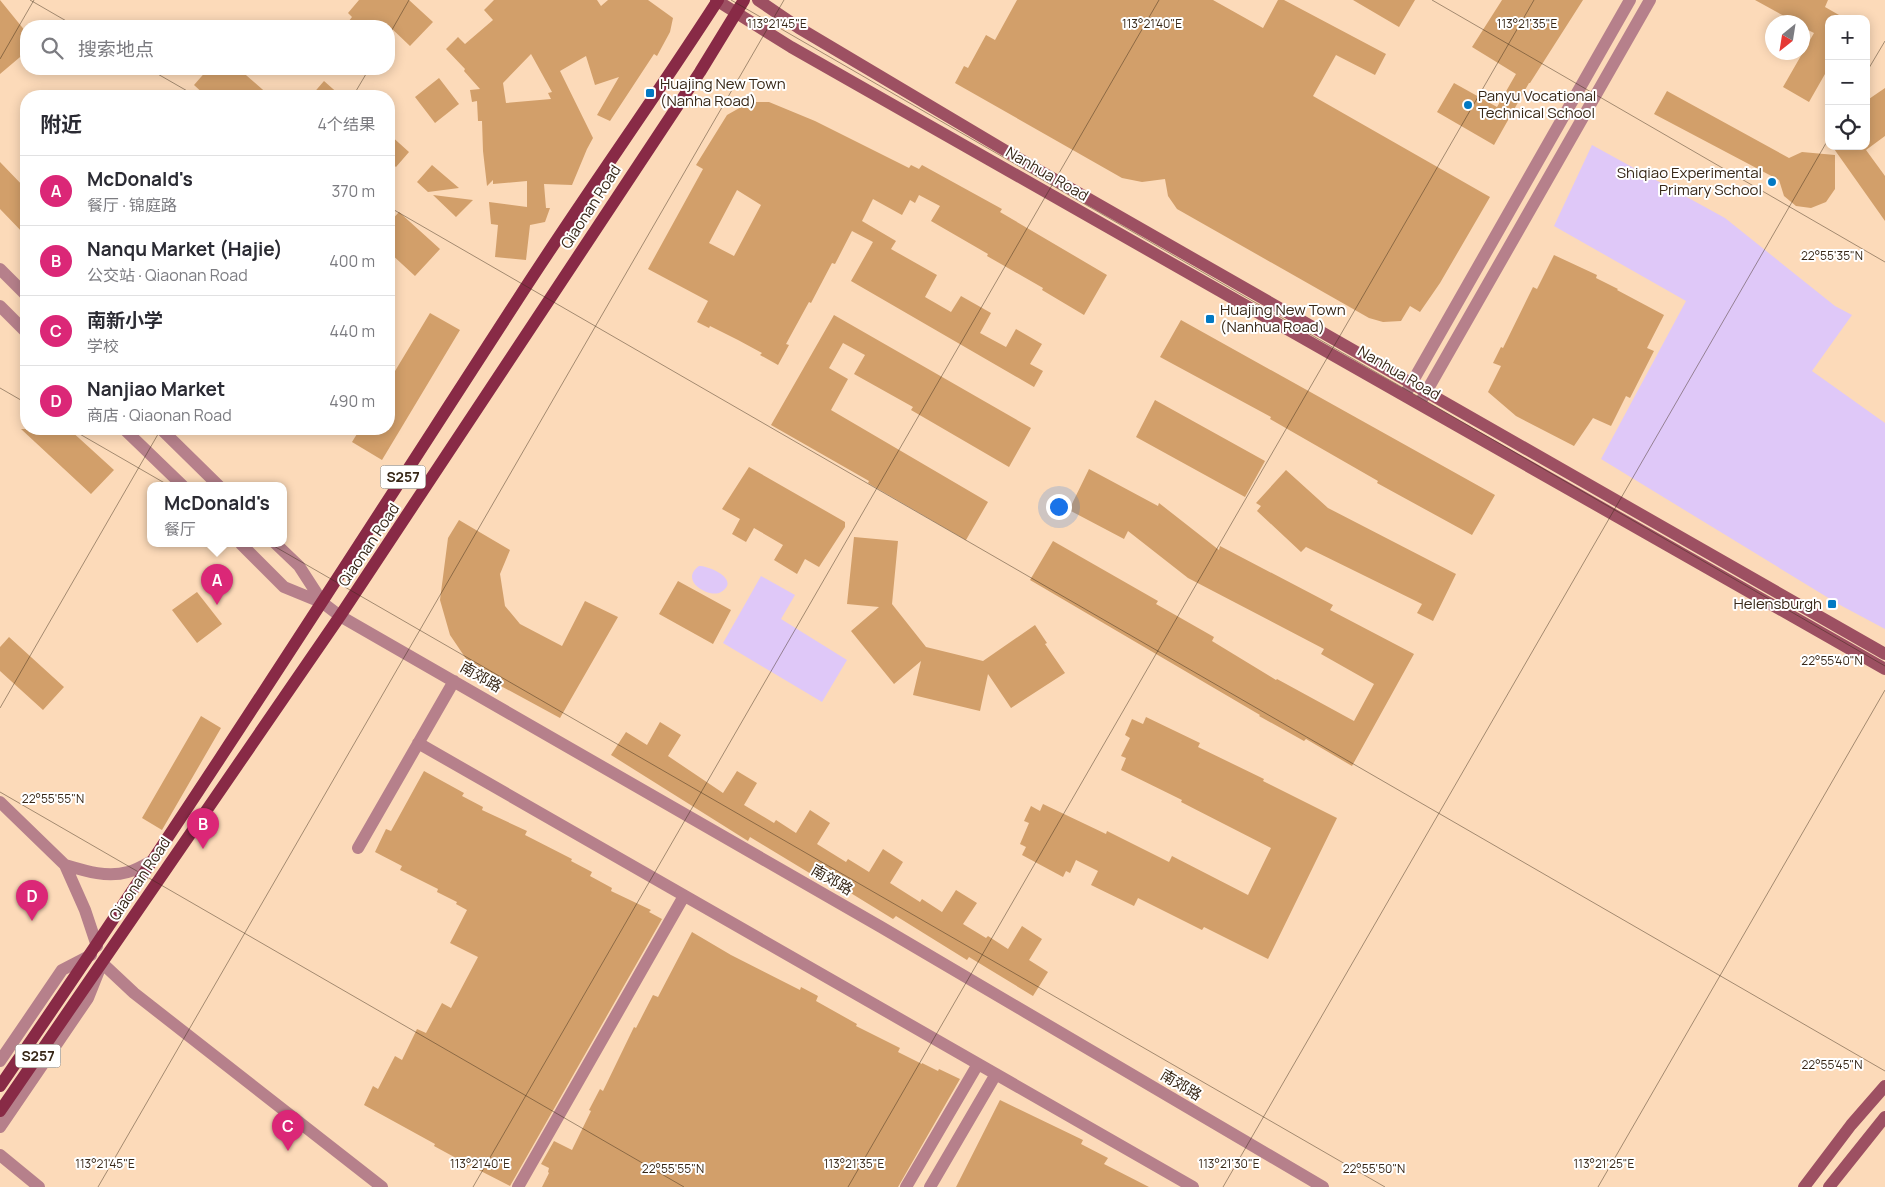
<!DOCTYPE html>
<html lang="zh">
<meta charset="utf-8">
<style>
:root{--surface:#fff;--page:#f7f7f7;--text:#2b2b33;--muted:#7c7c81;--line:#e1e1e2;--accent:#db2777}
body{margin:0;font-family:Manrope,"Noto Sans SC",sans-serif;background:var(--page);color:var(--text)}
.controls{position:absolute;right:15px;top:15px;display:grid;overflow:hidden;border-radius:10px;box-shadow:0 2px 12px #0003}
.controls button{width:45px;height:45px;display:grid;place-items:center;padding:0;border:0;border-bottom:1px solid var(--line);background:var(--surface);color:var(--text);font:25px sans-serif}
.compass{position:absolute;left:1765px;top:15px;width:45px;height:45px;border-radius:50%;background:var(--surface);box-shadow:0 2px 12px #0003;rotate:210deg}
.you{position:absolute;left:1058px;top:506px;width:18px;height:18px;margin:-12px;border:4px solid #fff;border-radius:50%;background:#1a73e8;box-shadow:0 0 0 8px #1a73e833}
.badge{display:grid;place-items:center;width:32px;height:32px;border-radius:50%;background:var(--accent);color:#fff;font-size:16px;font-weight:700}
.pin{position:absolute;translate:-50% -41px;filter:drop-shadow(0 1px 2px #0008)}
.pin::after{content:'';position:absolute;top:26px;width:18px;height:15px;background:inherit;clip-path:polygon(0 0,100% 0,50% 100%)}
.popup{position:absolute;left:147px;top:482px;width:140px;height:65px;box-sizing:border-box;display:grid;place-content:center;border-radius:10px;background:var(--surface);filter:drop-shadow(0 1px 4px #0005);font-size:16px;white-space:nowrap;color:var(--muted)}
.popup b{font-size:19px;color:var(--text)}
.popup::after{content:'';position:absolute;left:50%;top:100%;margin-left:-10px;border:10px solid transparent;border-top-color:var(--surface)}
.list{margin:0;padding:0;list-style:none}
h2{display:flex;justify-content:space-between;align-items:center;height:65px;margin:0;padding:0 20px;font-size:21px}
h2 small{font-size:16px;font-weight:400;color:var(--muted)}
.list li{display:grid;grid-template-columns:32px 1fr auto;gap:15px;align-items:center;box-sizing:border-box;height:70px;padding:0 20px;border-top:1px solid var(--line)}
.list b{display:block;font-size:19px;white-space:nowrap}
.list p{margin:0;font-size:16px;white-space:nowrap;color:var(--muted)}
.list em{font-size:16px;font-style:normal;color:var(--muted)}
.icon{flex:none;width:28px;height:28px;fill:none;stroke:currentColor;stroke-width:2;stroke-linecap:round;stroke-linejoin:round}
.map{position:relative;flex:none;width:1885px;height:1187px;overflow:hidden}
.search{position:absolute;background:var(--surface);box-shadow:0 2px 12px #0003;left:20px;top:20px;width:375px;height:55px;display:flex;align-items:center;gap:12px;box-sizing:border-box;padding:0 18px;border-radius:20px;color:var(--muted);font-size:19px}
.panel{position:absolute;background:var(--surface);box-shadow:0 2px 12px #0003;left:20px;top:90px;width:375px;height:345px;border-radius:20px}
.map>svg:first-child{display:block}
.green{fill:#dfc8f8}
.building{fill:#d29f6a;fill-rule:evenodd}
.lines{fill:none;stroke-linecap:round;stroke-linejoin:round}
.street{stroke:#b6808b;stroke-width:12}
.secondary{stroke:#9d5062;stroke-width:12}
.primary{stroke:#882a46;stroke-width:12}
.ticks{fill:none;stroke:#372717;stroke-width:1;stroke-opacity:0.45}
.poi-dot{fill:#0279c3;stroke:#fff;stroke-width:2}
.labels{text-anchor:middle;stroke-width:4;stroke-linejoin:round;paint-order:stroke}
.shield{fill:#fff;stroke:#73685d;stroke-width:1}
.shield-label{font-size:14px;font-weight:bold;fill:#372717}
.poi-label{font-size:15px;fill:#372717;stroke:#fff;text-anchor:start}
.street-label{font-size:15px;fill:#372717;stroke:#fff}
.ticks-label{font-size:12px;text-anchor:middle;fill:#372717;stroke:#fff;stroke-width:4;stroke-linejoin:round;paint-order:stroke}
</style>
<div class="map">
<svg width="1885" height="1187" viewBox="0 0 1885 1187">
<rect width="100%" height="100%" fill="#fcdab9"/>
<path class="green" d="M1592,145L1725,218L1835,306L1852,315L1812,371L1885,423V629L1840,605L1601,459L1686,301L1554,226Z
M699,566C710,566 741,580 721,592C710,599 678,581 699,566Z
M761,576L795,595L781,619L847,660L822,702L723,643Z"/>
<path class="building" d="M0,0L26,32V52L0,74Z
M359,0H409L433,22L410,46L389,26H345L352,17L348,13Z
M494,0H597L601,6L608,0H648L673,18L670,32L657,56L654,54L610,121L597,115L619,77L595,85L586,56L560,71L593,138L587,149L572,185L544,184L546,208H550L545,222L530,225L526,260L495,257L498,225L491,224L489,202L527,207V181L493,184V180L487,186L483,151L482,121H478L477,101L472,102L470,90L480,89L464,71L465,69L446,49L458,37L465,44L493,20L484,10ZM531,54L552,92L548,93L551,99L506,103L503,83Z
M1017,0H1213L1263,28L1278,0H1284L1386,54L1375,75L1336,55L1313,96L1490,197L1440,283L1420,312L1410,306L1401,321L1383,322L1369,318L1177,209L1168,196L1165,179L1142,182L1122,178L955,83L964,66L968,68L986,35L995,40Z
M1353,0H1415L1399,27Z
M1502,0H1583L1530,83H1529L1494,145L1437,112L1454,83L1497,107L1516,74L1472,47Z
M1755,0H1828L1825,7L1846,19H1829V67L1809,102L1783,87L1814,33L1802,27V22H1795Z
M208,69H239L270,96H206L194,85Z
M439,78L459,104L435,123L415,97Z
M324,81L341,96H311Z
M1885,88V136L1866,150L1885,176V221L1832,146H1864L1866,149V101Z
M1667,91L1789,158L1802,152L1835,155V189L1826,202L1811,208L1796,206L1784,196L1779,180L1654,114Z
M750,102H769L815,121L909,168L911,165L919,169L922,165L1002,209L1000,212L1107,275L1084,315L1042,290L1043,288L987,256L988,254L931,221L940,206L919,195L915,203L910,200L902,215L873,199L862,221L896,241L891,249L937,275L925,297L951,312L961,296L991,313L980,333L1006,347L1016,329L1042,344L1030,364L1043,371L1034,387L851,281L873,242L852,231L835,264L832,263L811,303L809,302L786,344L789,345L778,365L760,355L762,353L738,340L710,326L709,328L697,322L708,301L648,269L703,169L696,165L727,115ZM737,190L761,205L734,256L709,243Z
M389,134L409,152L396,167L389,161Z
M0,162L26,189V236L0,209Z
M432,165L459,188L428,192L417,182Z
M433,195L473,200L456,217Z
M399,212L440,249L415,276L389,252V223Z
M1554,255L1597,275L1596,278L1618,289L1617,290L1664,315L1647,348L1654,351L1630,398L1626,396L1611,426L1593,418L1574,446L1516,416L1488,392L1501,366L1493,363L1501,347L1503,348L1533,287L1537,289Z
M430,313L460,330L382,460L352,442L360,429H389V381Z
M834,315L1031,428L1009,467L911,410L913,407L854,374L865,355L843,343L829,368L848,379L831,410L988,502L966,540L868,483L869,481L771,425Z
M1181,320L1495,495L1472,535L1377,483L1378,481L1270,419L1271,417L1160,357Z
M1155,400L1265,461L1245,497L1136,437Z
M21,429H69L114,470L91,494Z
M749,467L845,522V527L819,567L805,559L797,574L774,560L783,545L754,528L746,542L732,534L740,519L722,509Z
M1089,469L1158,506L1159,503L1219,550L1220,546L1333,605L1330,610L1414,654L1352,766L1306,739L1304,741L1259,716L1260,715L1030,580L1053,541L1158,601L1156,604L1214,637L1212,641L1276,680L1277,679L1354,721L1374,684L1321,654L1324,649L1188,578L1128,531L1124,539L1069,510Z
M1286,470L1328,508L1456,574L1433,621L1417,613L1422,604L1306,547L1301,552L1257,511L1261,506L1256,503Z
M459,520L510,550L500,574L505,606L520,624L562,646L585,601L618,617L560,718L475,672L450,635L440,600L448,538Z
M854,537L898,541L892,604L926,647L983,661L1035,625L1047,643L1045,644L1065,673L1011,708L988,674L980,711L913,695L921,661L894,684L851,631L879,607L847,604Z
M678,581L731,610L713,644L659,614Z
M197,592L222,624L197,643L172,610Z
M9,637L64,687L43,710L0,671V647Z
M201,716L221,728L162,830L142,818Z
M1146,717L1200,743L1198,747L1264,779L1263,781L1337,818L1268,959L1204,927L1202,930L1138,898L1134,906L1091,885L1098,871L1076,860L1070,873L1066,871L1063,877L1022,855L1026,847L1020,844L1029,823L1024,821L1031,806L1040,811L1043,804L1106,834L1107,831L1169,862L1172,856L1248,895L1271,848L1181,802L1182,800L1121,770L1126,758L1121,756L1130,738L1125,735L1132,719L1143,724Z
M660,722L681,735L668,756L723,793L737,771L757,783L744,805L774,823L776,820L796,833L810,810L830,823L817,844L846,862L848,859L869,872L883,849L903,862L890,883L920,902L922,899L942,912L956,890L977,903L963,924L986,938L988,936L1008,949L1022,926L1042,939L1029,960L1048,972L1033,996L969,957L967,960L896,916L893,919L823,876L821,880L750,837L748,841L611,755L626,732L647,745Z
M424,771L464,793L462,796L483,807L482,810L527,831L525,835L572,859L571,861L592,872L590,876L612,888L611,891L651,910L649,912L662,919L510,1186L469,1165L467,1168L454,1161L456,1158L434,1146L435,1144L364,1105L373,1086L378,1089L395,1056L402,1060L417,1029L426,1033L442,1003L451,1008L478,957L450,943L467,910L456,904L457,902L437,892L438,889L400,870L402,866L375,852L386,829L391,831Z
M692,932L731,955L800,990L801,987L818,996L816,1001L857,1024L856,1026L900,1048L898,1052L922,1064V1063L938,1071L939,1069L960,1079L898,1187H542L549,1173L548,1172L549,1168L541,1164L554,1141L572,1150L591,1111L589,1110L600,1089L603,1091L634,1027L636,1028L653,995L658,997Z
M1000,1100L1083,1140L1081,1144L1108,1158L1104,1164L1149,1187H956Z"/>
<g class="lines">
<path class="street" d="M0,269L26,295
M0,306L26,332
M1406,393L1630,0
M1421,401L1650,0
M124,429L183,486
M161,429L219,486
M241,544L284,587L323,603L340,616L881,927L1323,1187
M276,544L299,566L323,603
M418,743L1193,1187
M0,802L65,865L85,910L97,946
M358,848L454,681
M65,865C85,871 107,878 128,872C136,870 143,866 150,862
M0,1061L62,970L91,955
M0,1127L88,998L102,963L134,993L382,1187
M0,1155L39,1187
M518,1187L684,896
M906,1187L978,1064
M930,1187L996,1074"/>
<path class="secondary" d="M716,0L791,47L1885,669
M758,0L799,28L1038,170L1885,654
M1804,1187L1851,1125L1885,1086
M1829,1187L1885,1117"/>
<path class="primary" d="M0,1086C178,828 347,563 518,299C583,198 653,101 718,0
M0,1111L340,616L700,72L744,0"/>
</g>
<path class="ticks" d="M30,0L75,26M731,0L1885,666M1432,0L1885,262M389,35L409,0M0,59L34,0M149,69L196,96M1866,73L1885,41M353,96L369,69M389,207L1885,1071M0,388L26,403M71,429L1385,1187M0,708L161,429M0,792L684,1187M98,1187L784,0M473,1187L1159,0M848,1187L1534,0M1223,1187L1829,138M1598,1187L1885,690"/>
<g class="poi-dot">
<rect x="645" y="88" width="10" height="10" rx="2.5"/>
<circle cx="1468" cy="105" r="5"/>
<circle cx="1772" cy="182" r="5"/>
<rect x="1205" y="314" width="10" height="10" rx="2.5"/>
<rect x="1827" y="599" width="10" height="10" rx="2.5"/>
</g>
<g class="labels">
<g class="shield">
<rect x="380.5" y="465.5" width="45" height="23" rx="4"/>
<rect x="15.5" y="1044.5" width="45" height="23" rx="4"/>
</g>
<g class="shield-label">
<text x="403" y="482">S257</text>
<text x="38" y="1061">S257</text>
</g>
<g class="poi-label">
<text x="660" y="89">Huajing New Town<tspan x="660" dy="17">(Nanha Road)</tspan></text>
<text x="1478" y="101">Panyu Vocational<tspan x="1478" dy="17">Technical School</tspan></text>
<text x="1762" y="178" text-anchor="end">Shiqiao Experimental<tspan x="1762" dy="17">Primary School</tspan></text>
<text x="1220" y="315">Huajing New Town<tspan x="1220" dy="17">(Nanhua Road)</tspan></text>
<text x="1822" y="609" text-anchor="end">Helensburgh</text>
</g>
<g class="street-label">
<text transform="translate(1047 174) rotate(30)" y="5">Nanhua Road</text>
<text transform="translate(591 207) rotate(-57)" y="5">Qiaonan Road</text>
<text transform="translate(1399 373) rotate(30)" y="5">Nanhua Road</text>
<text transform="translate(369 545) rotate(-56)" y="5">Qiaonan Road</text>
<text transform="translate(481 677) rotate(30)" y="5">南郊路</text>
<text transform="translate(140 879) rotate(-56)" y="5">Qiaonan Road</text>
<text transform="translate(832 880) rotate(30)" y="5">南郊路</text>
<text transform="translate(1181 1085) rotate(31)" y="5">南郊路</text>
</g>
</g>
<g class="ticks-label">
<text x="1152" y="28">113°21'40"E</text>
<text x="777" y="28">113°21'45"E</text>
<text x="1527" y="28">113°21'35"E</text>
<text x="1832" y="260">22°55'35"N</text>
<text x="1832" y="665">22°55'40"N</text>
<text x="53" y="803">22°55'55"N</text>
<text x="1832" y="1069">22°55'45"N</text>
<text x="105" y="1168">113°21'45"E</text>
<text x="480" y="1168">113°21'40"E</text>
<text x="854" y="1168">113°21'35"E</text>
<text x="1229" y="1168">113°21'30"E</text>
<text x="1604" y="1168">113°21'25"E</text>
<text x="673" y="1173">22°55'55"N</text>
<text x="1374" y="1173">22°55'50"N</text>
</g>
</svg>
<div class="controls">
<button>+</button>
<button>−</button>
<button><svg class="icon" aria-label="locate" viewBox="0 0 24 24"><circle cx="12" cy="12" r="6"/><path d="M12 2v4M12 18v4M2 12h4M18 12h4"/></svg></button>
</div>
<svg class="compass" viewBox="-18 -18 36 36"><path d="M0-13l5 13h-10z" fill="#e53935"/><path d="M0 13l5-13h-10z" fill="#7c7c81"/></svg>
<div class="you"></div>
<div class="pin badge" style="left:217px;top:605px">A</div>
<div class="popup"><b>McDonald's</b>餐厅</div>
<div class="pin badge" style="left:203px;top:849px">B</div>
<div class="pin badge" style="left:288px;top:1151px">C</div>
<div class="pin badge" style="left:32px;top:921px">D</div>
<div class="search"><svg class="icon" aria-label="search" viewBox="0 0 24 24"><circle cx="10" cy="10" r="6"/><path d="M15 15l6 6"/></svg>搜索地点</div>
<section class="panel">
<h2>附近<small>4个结果</small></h2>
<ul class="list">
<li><span class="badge">A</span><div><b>McDonald's</b><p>餐厅 · 锦庭路</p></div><em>370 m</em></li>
<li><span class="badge">B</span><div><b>Nanqu Market (Hajie)</b><p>公交站 · Qiaonan Road</p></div><em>400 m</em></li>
<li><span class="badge">C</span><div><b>南新小学</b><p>学校</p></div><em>440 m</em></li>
<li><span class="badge">D</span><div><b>Nanjiao Market</b><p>商店 · Qiaonan Road</p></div><em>490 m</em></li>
</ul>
</section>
</div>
